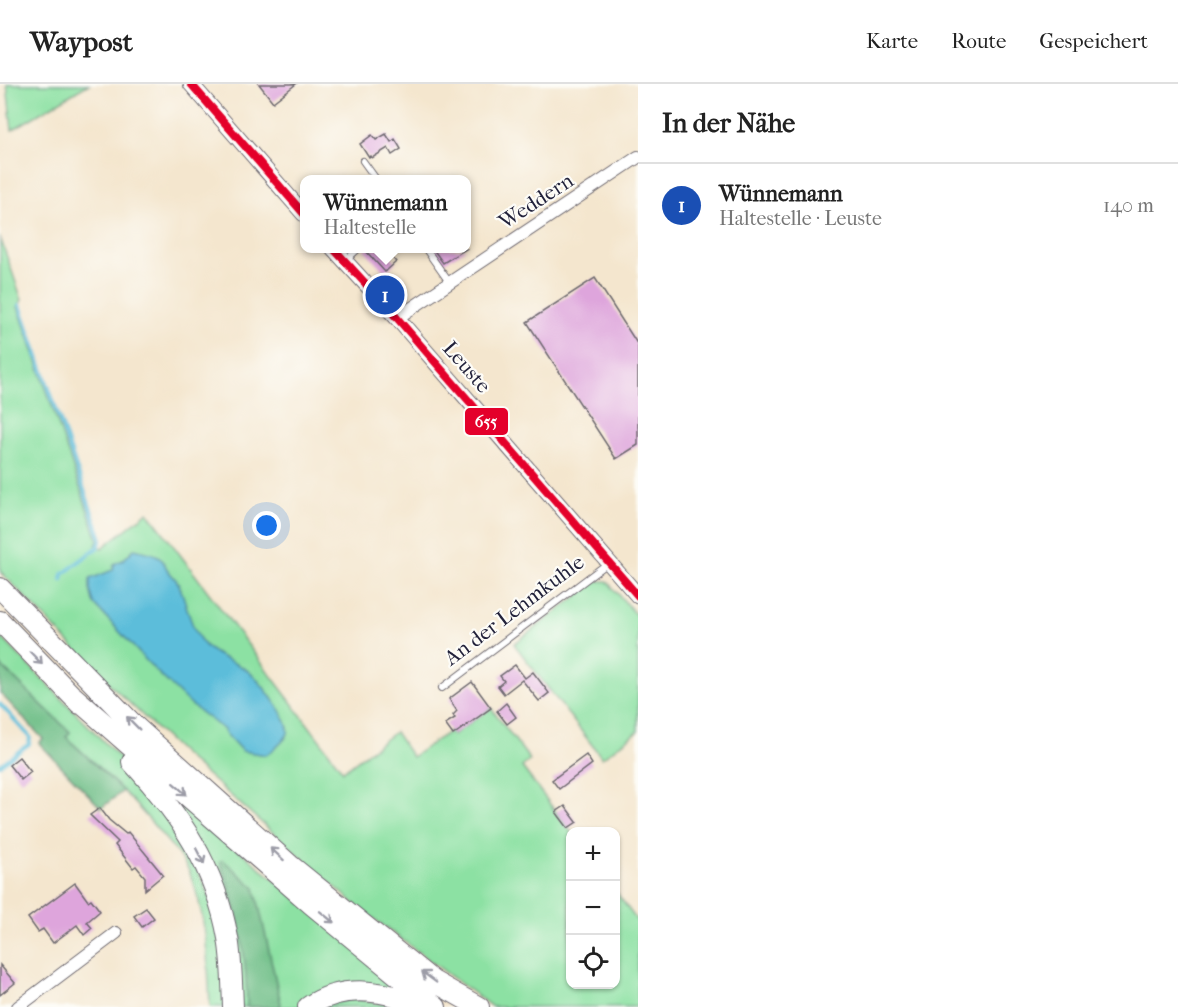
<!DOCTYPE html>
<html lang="de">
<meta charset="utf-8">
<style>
:root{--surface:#fff;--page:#f6f6f6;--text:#222;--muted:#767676;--line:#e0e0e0;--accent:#c8321e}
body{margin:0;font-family:"IM FELL French Canon",serif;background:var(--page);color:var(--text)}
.controls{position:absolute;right:18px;bottom:18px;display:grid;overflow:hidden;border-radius:12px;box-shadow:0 2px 4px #0004}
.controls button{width:54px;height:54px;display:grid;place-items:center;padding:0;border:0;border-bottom:2px solid var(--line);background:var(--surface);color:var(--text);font:30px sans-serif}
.you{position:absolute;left:267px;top:442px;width:21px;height:21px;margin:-15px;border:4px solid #fff;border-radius:50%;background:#1a73e8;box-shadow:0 0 0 9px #1a73e833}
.badge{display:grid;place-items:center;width:39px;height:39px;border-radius:50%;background:var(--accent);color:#fff;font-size:20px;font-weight:700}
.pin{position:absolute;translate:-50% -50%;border:3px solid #fff;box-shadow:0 2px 6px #0006}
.popup{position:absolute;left:300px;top:91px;width:171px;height:78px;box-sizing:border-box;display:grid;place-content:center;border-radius:12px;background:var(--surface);filter:drop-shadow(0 2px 4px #0005);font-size:20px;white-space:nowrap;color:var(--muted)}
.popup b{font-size:22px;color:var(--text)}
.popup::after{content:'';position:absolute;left:50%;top:100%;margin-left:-12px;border:12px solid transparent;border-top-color:var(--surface)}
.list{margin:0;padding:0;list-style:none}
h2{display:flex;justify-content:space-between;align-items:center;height:78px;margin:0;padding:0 24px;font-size:26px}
h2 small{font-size:20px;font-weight:400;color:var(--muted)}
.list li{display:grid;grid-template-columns:39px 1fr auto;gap:18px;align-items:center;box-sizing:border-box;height:84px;padding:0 24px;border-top:2px solid var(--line)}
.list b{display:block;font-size:22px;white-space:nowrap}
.list p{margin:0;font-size:20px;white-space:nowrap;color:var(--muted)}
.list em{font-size:20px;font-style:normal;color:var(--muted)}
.icon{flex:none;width:33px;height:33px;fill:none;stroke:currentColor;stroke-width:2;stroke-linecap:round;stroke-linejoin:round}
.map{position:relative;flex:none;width:638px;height:923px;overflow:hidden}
header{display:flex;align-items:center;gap:36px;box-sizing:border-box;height:84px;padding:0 30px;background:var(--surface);border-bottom:2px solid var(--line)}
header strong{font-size:28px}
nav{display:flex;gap:33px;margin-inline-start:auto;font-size:21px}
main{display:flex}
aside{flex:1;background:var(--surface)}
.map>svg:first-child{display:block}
.green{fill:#8ce1a3;stroke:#57826f;stroke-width:1.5}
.forest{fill:#71bf89;stroke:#4a7062;stroke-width:1.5}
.water{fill:#5cbdda;stroke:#3f708a;stroke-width:1.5}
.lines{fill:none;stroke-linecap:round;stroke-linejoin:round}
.stream{stroke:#5cbdda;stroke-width:4}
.building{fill:#dea5dc}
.service-casing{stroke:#6c676e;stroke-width:8}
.minor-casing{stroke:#6c676e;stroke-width:14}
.tertiary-casing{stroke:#6c676e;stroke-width:17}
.trunk-casing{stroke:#6c676e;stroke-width:22}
.service{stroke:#fff;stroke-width:6}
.minor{stroke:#fff;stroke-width:12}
.tertiary{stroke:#fff;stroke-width:15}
.trunk{stroke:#fff;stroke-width:20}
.bus-1-casing{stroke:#fdfcf7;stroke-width:12}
.bus-1{stroke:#e4002b;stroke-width:8}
.oneway{stroke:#9c9ca7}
.labels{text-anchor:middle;stroke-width:4.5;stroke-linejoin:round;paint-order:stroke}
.street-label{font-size:21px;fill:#22223b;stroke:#fdfcf7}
.line-badge{stroke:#fdfcf7;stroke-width:2}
.badge-label{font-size:16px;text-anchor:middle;font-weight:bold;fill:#fff}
</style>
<header>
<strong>Waypost</strong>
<nav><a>Karte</a><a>Route</a><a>Gespeichert</a></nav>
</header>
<main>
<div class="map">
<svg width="638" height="923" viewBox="0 0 638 923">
<rect width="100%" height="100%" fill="#fdfcf7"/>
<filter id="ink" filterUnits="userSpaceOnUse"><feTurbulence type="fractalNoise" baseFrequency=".0167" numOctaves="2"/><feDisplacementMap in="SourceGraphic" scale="12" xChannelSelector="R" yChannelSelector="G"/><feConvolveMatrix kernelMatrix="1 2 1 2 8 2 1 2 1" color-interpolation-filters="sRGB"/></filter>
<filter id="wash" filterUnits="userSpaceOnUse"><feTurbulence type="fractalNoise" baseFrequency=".008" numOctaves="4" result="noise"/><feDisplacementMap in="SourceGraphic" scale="24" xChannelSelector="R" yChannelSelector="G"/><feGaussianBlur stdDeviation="1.35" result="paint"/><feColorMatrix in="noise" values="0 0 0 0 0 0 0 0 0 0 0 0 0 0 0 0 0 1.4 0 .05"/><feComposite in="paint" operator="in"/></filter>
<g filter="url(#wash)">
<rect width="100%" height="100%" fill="#f4e6ce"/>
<path class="green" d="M7,0H89L12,46Z
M0,153L22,216L18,223L98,456L96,461L102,464L148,428L343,687L395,648L412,673L450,647L453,651L491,624L530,676L522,683L571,748L570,900H616V808L638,838V923H492L357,822L183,670L98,589L0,487Z
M597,497H607L638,533V647L602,674L514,560Z
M0,552L127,681L184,754L217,831L227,923H210C208,879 207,829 189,788C184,775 171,762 162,751C133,715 100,684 66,653L70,648L0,581Z
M170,708L408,908L300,923H239L237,875Z
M343,914L414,923H320Z"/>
<path class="forest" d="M0,581L70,648L66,653L123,707L101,724L39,659L43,655L0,609Z
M223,776L255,804L281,920L279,923H247C247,872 240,825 220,778Z"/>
<path class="water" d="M134,465C141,467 150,468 156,471C162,473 165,480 167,485C170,490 176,494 178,499C187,517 188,538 200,555C211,572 230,575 245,585C257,592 291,636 288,649C285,658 273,666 266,671L242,667L227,651L223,645L190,620L154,585L94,520L90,506V495L113,486L114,480L123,476Z"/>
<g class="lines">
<path class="stream" d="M20,221L101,455L98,463L63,490L62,496
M0,620L30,653L29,660L0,681"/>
</g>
<g id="blocks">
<path class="building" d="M259,0H296L273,18Z
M386,50L391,58L395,55L401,65L392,71L388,64L372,74L371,72L369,74L360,60L372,51L376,56Z
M364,165H385L396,178L385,188Z
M433,165H466L443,179Z
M595,194L638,261V361L616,375L527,238Z
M515,581L525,594L533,588L549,609L539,617L522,596L504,610L498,602L504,597L500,592Z
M472,598L491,624L453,651L445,640L455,634L453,631L457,627L449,615Z
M506,619L516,633L507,640L497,627Z
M586,671L592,680L559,705L552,696Z
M19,673L31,688L21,696L9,681Z
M565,722L577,738L568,744L556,728Z
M100,724L109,736L126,750L128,748L163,791L145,806V793L136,782L133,784L115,761L118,758L90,731Z
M75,799L88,817L91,815L100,827L87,838L92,844L84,851L77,841L53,859L43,845L38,848L28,834Z
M146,824L154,834L142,843L134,832Z
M0,881L15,899L0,911Z"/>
</g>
</g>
<g filter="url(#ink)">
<use href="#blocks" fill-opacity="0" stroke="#6c676e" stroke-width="1.5"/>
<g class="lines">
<g class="service-casing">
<path id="service" d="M363,77L376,95
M425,164L449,198
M346,176L359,164
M442,604L608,479"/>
</g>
<g class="minor-casing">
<path id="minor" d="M397,234L638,73
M18,923L116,849"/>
</g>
<g class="tertiary-casing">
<path id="tertiary" d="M191,0L304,130
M333,164L397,234L638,512"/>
</g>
<g class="trunk-casing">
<path id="trunk" d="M0,504L136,643L290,781L433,897L479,923
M0,537L80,620
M73,612L311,820L436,923
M132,678C180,731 215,782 228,854C232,876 232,900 233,923
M308,923C345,897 390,908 428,923"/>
</g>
<use href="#service" class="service"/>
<use href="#minor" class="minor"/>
<use href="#tertiary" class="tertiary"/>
<use href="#trunk" class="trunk"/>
<g class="bus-1-casing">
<path id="bus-1" d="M191,0L304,130
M333,164L397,234L638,512"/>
</g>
<use href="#bus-1" class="bus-1"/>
</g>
<defs><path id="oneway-shaft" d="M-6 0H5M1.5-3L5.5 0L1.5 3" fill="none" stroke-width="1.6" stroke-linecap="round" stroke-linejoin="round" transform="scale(1.5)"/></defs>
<g class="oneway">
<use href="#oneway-shaft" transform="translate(36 574) rotate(46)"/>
<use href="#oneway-shaft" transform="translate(133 639) rotate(-135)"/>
<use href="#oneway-shaft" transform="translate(180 705) rotate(41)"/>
<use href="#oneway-shaft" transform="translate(277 770) rotate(-138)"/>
<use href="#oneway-shaft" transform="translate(200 772) rotate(63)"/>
<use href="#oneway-shaft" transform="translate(327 833) rotate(39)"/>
<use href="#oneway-shaft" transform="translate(429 893) rotate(-143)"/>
</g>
</g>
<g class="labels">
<g class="street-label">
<text transform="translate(536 117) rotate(-33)" y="7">Weddern</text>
<text transform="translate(467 283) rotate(49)" y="7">Leuste</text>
<text transform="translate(514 526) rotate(-37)" y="7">An der Lehmkuhle</text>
</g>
</g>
<rect class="line-badge" x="464" y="323" width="45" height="29" rx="6" fill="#e4002b"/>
<g class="badge-label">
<text x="486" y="343">655</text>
</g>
</svg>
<div class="controls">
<button>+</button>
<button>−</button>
<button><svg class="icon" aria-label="locate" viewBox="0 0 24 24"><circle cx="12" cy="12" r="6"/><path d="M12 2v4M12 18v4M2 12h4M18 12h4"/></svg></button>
</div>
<div class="you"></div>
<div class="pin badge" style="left:385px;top:211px;background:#1a4fb4">1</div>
<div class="popup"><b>Wünnemann</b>Haltestelle</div>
</div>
<aside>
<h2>In der Nähe<small></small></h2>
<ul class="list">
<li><span class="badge" style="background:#1a4fb4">1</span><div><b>Wünnemann</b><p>Haltestelle · Leuste</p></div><em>140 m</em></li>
</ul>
</aside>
</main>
